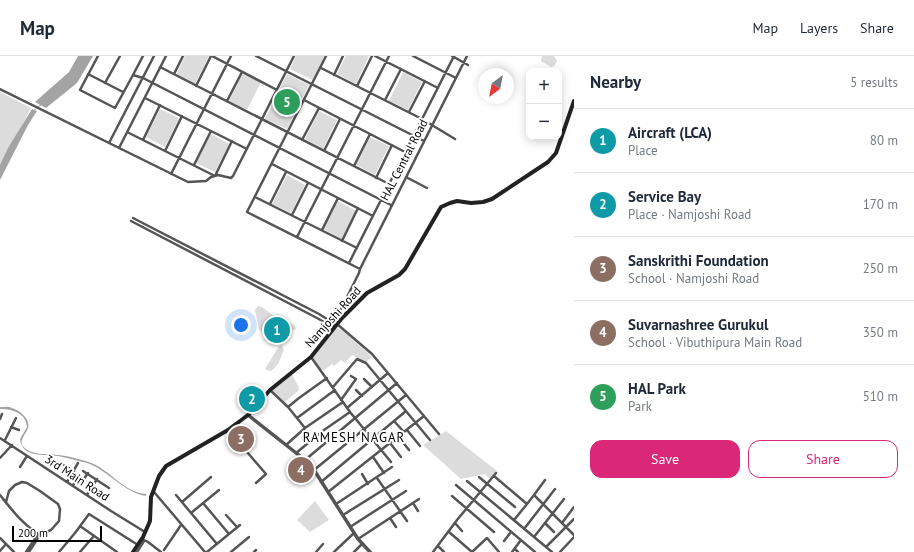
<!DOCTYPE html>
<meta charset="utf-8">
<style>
:root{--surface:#fff;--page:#f6f6f7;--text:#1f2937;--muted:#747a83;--line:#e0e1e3;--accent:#db2777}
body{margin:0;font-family:"PT Sans",sans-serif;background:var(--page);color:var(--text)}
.controls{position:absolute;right:12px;top:12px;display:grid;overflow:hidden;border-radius:8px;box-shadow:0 2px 10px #0003}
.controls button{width:36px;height:36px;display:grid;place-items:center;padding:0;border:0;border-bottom:1px solid var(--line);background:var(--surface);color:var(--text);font:20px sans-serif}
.compass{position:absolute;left:478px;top:12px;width:36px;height:36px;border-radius:50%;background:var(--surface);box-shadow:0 2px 10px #0003;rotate:212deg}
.scale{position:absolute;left:12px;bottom:10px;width:90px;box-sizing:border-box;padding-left:4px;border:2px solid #000;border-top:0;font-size:11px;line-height:14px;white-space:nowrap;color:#000;-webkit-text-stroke:3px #fff;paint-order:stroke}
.you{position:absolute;left:241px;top:269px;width:14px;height:14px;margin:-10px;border:3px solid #fff;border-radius:50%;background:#1a73e8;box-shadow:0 0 0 6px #1a73e833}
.badge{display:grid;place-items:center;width:26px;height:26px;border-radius:50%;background:var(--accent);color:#fff;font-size:13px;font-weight:700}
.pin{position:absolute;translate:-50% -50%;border:2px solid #fff;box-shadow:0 1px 4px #0006}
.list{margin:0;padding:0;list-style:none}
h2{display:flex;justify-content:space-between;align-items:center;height:52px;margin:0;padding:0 16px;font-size:17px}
h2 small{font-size:13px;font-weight:400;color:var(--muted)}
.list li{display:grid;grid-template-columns:26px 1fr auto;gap:12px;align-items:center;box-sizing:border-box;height:64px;padding:0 16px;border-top:1px solid var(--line)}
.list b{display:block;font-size:15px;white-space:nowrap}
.list p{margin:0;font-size:13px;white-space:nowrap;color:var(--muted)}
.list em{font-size:13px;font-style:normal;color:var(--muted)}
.actions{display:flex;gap:8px;padding:12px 16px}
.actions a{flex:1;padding:9px 0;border:1px solid var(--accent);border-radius:12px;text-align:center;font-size:14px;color:var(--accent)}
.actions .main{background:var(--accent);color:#fff}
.map{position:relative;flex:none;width:574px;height:496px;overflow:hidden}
header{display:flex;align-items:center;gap:24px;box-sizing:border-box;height:56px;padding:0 20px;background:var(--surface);border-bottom:1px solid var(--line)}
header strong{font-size:19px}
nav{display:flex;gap:22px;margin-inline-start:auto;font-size:14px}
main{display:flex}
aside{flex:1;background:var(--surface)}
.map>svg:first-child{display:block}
.green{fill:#dcdcdc}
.water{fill:#a3a3a3}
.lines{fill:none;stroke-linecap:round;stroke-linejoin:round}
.stream{stroke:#a3a3a3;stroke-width:1}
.minor{stroke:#555;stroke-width:2.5}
.tertiary{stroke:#555;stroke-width:3.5}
.secondary{stroke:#222;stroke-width:4}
.labels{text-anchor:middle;stroke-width:4;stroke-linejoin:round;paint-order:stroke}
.street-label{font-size:12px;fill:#000;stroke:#fff}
.neighbourhood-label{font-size:13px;letter-spacing:1px;fill:#000;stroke:#fff}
</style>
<header>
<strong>Map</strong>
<nav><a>Map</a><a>Layers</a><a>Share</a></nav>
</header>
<main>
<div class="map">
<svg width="574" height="496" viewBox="0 0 574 496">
<rect width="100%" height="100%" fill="#fff"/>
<path class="green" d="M185,0H209L195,28L176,19Z
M296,0H324L313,24L290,13Z
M346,0H369L356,28L337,18Z
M542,0H554L557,5L554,10L551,11L541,5Z
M243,16L261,26L247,54L229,45Z
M403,16L422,26L408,54L389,45Z
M287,18L309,29L287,73L265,63Z
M0,36L31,52L0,112Z
M160,53L179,62L165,91L146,81Z
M319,55L337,64L323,93L305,83Z
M211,78L229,88L215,116L196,107Z
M370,81L389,90L375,119L356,109Z
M287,119L305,129L291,157L272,148Z
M338,145L356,155L342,183L323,173Z
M258,250L262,251L274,260L278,258L295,270L296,273C278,280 277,281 259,274L255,254Z
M336,272L342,274L372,301L366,306L352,299L345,307L341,304L334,310L332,308L324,314H321L313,302Z
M281,289L284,293C281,301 279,310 271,315L266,314V311C271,305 276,292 281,289Z
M292,318L299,332L298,333L299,334L285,346L272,334Z
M446,375L497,415L490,423L485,418L461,423L423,389Z
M315,445L329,464L310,476L297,464Z"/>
<path class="water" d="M78,0H93L77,27L46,52L35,46L69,16Z
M32,53L37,55L28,69L0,124V109L8,92Z
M0,351C4,351 9,350 12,352C19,354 31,363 28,372C26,379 16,386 26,393C36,400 47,397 58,399C70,400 83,404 94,408C111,416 126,437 146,438V440C127,437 112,420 96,411C90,407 82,406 75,404C70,403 64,401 58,400C44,398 22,402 20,383L27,371C26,357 12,353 0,353Z"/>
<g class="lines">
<path class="stream" d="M33,55L42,48"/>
<path class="minor" d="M98,0L80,34L115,52L133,19
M143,0L133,19L143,22L391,149
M212,0L277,34
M256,0L424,85
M326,0L247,156L360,213
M375,0L438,32
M413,0L456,22
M452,0L468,9
M160,11L389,128
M321,12L422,63L455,83
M88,18L123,36
M174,18L183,0
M334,19L343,0
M105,27L120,0
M196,30L211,0
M357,30L372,0
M0,33L188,126L206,125L211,121L218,119L231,122L233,120L294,0
M145,42L247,93
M304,44L405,96
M385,44L401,13
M227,45L242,16
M409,56L425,25
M127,76L215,120L232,85
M143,84L160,49
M302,84L319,52
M109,87L154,0
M119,92L166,0
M165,95L182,60
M324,95L340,63
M272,108L373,160
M194,109L211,75
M354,110L370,78
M171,118L231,0
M406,121L427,132
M376,122L392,89
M255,141L357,192
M270,148L286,116
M292,159L308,127
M133,162L319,258L335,268
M131,165L317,262L331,270H335
M322,174L338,142
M297,181L389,0
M342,185L358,152
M349,207L454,0
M334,267L359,217L360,213L467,0
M337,268L372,298L439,378
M311,301L350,356L391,406
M364,323L372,331
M333,331L357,303L366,307L430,384
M270,334L288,351L305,372
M356,334L362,340
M341,344L356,323L351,320
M288,351L299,342L327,322
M347,352L388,317
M297,362L335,334
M0,363L2,358
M394,365L404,376
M11,371L19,374
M228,374L266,418L256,427
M407,374L420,390
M398,380L409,394
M0,382L111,455L145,476
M5,384L16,362
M390,387L401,401
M286,389L305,372L343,346
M296,397L324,374L350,356
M373,401L384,417
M0,402L12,389
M305,404L397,327
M62,408L74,415
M20,411L27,400
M314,414L406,339
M83,415L109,432
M362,418L368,428
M494,420L527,448L534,439L574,479
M479,421L515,451
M377,422L407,465
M467,425L552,496
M67,426L78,407
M321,426L406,355
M81,427L88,417
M73,429L78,422
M456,429L535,496
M154,436L205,496
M328,436L424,360
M0,439C12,454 23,469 40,479
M87,439L97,423
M176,439L217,488
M534,439L545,424
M452,440L494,476
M6,446L9,435L15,429L22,426L27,427L40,435L58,448L60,453L59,465L51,474L40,479L29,496
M182,446L211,421
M203,447L229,478
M413,447L418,455
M336,448L392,411
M191,457L219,434
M226,459L237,471
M343,459L399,424
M390,462L396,471
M514,464L527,448
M455,467L462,475
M545,467L554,476
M562,467L574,451
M80,470L117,496
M350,471L406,435
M524,473L555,433
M449,476L472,496
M534,481L564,443
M0,482L14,496
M142,483L148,486L161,496
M358,483L419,443
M504,485L511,476
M438,490L444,496
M546,491L574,463
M515,493L518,496
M164,494L181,469
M0,495L6,488
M26,496L38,478
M59,496L75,477L89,458L138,489
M80,496L93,481
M137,496L144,485
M207,496L240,469
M231,496L249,481
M254,496L256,494
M316,496L323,488
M334,496L354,477
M354,496L362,488
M433,496L457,464L496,417
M472,496L487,482L499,496
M512,496L521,484
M560,496L574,481"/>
<path class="tertiary" d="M248,359L305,404L314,414L358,483L370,496"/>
<path class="secondary" d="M133,496L143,481L150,465L151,441L159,420L166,410L228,374L248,359L270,334L311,301L342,262L367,237L399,219L405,213L441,151L450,147L457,145L471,147L483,146L492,143L548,106L556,97L574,45"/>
</g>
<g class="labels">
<g class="street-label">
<text transform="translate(404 104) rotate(-63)" y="4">HAL Central Road</text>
<text transform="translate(333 261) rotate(-48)" y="4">Namjoshi Road</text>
<text transform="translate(77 422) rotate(33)" y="4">3rd Main Road</text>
</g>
<g class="neighbourhood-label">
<text x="354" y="386">RAMESH NAGAR</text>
</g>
</g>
</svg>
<div class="controls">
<button>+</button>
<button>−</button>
</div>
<svg class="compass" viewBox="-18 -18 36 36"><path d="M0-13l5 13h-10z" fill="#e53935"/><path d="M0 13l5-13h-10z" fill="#747a83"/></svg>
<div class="scale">200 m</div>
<div class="you"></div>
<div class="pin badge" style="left:277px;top:274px;background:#0f9aa8">1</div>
<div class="pin badge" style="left:252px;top:343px;background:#0f9aa8">2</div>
<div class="pin badge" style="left:241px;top:383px;background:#8d6e63">3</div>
<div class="pin badge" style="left:301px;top:414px;background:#8d6e63">4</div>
<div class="pin badge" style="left:287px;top:46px;background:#2e9e5b">5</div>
</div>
<aside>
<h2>Nearby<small>5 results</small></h2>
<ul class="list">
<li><span class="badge" style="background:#0f9aa8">1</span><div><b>Aircraft (LCA)</b><p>Place</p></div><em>80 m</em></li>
<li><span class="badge" style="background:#0f9aa8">2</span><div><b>Service Bay</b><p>Place · Namjoshi Road</p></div><em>170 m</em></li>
<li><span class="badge" style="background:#8d6e63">3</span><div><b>Sanskrithi Foundation</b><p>School · Namjoshi Road</p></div><em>250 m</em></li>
<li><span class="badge" style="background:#8d6e63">4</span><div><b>Suvarnashree Gurukul</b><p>School · Vibuthipura Main Road</p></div><em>350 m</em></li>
<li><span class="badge" style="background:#2e9e5b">5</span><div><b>HAL Park</b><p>Park</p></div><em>510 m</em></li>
</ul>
<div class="actions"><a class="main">Save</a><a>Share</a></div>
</aside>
</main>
